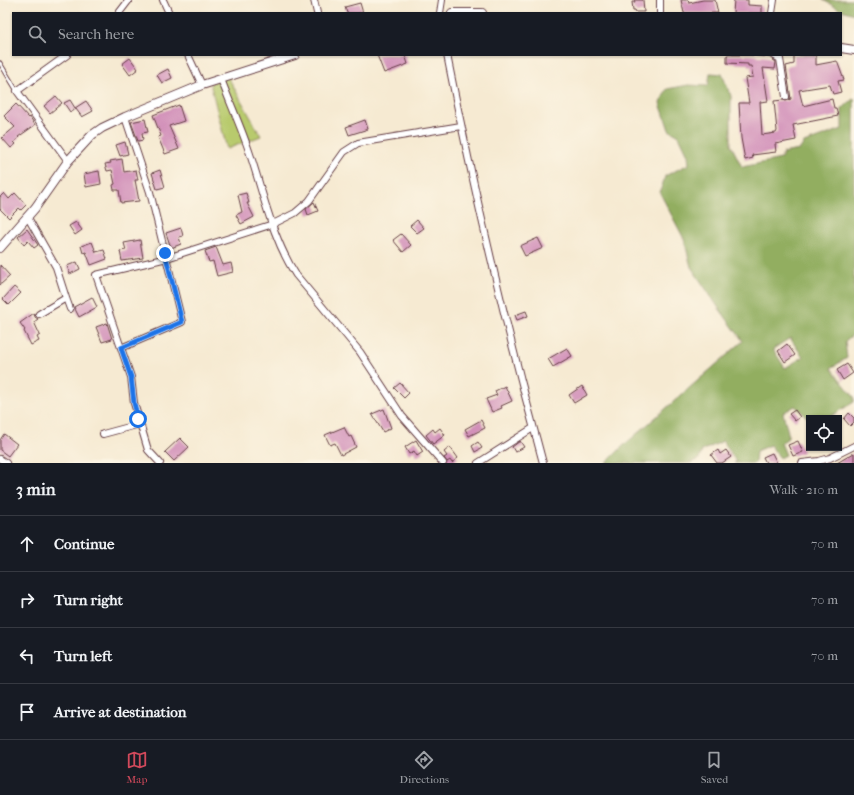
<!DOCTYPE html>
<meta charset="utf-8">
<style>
:root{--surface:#171b24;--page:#242831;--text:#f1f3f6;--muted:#9ea1a6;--line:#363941;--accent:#d1495b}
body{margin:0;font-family:"IM FELL French Canon",serif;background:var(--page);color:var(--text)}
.controls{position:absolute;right:12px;bottom:12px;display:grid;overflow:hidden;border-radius:0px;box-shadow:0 1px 3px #0004}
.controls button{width:36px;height:36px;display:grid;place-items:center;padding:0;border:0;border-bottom:1px solid var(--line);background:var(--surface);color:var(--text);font:20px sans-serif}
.stop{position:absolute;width:12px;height:12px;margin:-9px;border:3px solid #1a73e8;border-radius:50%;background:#fff}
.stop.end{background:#1a73e8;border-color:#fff;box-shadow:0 1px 4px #0008}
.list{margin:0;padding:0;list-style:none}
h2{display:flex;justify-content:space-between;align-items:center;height:52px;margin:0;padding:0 16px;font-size:17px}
h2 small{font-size:13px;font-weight:400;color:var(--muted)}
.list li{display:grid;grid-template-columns:26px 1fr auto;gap:12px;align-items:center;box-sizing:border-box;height:56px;padding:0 16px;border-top:1px solid var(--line)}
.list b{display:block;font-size:15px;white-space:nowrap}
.list em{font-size:13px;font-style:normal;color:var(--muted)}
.icon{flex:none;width:22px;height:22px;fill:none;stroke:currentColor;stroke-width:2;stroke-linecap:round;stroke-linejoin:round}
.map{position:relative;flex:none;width:854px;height:463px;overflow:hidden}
.search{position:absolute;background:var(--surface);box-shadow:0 1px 3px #0004;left:12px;right:12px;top:12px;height:44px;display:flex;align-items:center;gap:10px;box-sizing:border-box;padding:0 14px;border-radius:0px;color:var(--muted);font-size:15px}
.sheet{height:276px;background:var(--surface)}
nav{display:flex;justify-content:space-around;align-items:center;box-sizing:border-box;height:56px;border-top:1px solid var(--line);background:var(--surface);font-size:11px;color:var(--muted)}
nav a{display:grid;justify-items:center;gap:2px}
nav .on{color:var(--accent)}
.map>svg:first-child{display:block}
.green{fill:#b8ca6d;stroke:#81744c}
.forest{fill:#92ae60;stroke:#6e6646;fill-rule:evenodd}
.building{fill:#d290b9}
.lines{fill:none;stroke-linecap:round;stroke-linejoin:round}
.service-casing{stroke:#643d44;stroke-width:5}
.minor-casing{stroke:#643d44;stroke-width:8}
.tertiary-casing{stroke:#643d44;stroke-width:10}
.service{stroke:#fff;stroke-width:3}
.minor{stroke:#fff;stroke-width:6}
.tertiary{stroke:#fff;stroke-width:8}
.route{stroke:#1a73e8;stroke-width:5}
</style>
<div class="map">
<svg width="854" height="463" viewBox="0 0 854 463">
<rect width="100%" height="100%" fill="#fcf5e5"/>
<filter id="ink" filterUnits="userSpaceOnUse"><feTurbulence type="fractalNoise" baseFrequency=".025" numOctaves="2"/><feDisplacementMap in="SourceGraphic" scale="8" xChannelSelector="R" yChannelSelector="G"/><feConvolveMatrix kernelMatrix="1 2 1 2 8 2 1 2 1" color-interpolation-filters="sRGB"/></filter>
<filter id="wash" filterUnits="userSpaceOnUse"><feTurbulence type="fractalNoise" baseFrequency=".012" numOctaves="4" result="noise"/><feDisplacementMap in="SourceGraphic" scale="16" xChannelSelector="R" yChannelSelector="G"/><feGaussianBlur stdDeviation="0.9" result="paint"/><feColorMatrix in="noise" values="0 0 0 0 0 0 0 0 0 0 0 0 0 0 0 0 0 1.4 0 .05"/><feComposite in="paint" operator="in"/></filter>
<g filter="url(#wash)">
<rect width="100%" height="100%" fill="#f6ead2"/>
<path class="green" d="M228,77L261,136L227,149L210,83Z"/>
<path class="forest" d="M823,0H854V14L839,9Z
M710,73L722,74L731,96V145L742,167L781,159L783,153L799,150L804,143L842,129V109L854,98V334L845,341L847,358L831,368L854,397V402L828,418L809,419L795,406L783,413L788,432V438L781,443L786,455L780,458L770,445L756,451L755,463H734L736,462L723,441L702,451L699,459L690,463H606L624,445L743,341L718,307L691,267L684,239L660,193L665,176L689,164L688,155L679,136L669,130L660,103L667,89L688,85L708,86ZM790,338L803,357L785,368L773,349Z"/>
<g id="blocks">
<path class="building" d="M634,0H643L644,12H636L635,10H633L632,2H635Z
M681,0H688L689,3L703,0H715L718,13H684Z
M734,0H748V5L762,6V13H733Z
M360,3L363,13H347L345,7Z
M377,55H405L408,64L384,73Z
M727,55H751L769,57L776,62L775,69L763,68L768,101L760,102L762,135L776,133L777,131L774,101L783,100L786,101L791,99L786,66L794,64V55H816V65L837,61L844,80L838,81L841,92L833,94L830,85L799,90L803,106L832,99L834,108H836L838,116L793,125L796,140L775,144L776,152L752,155L753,158L745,160L741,138L739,103H749L745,78L753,77L751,66H748V64L727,63Z
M130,58L138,69L130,75L122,64Z
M168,69L172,78L162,83L157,75Z
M56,96L62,103L50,113L44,106Z
M70,100L75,108L86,101L93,111L82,117L76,109L70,112L64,103Z
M16,104L29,118L30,117L35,125L18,137L19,138L14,142L16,144L11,148L2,138L15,127L4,116Z
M179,105L184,121L169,126L179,149L165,154L158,137L161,136L153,115Z
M145,119L148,132L142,133L143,140L138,141L131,122Z
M365,120L368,129L349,135L346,127Z
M125,142L128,154L120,156L116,145Z
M122,159L124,172L136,170L138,180H135L139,201L121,203L119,190H114L113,185L115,184L112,170L107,171L105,164L111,163L110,161Z
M160,170L165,187L157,189L152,173Z
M99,171L101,184L86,187L84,174Z
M4,193L9,199L15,193L26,205L21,210L19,208L9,218L0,209V197Z
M246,193L249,203H247L254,217L241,224L236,215L242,212L238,195Z
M314,202L318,211L308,215L306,209Z
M417,220L424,228L417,233L410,226Z
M76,222L82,230L75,235L69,226Z
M181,228L183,236L179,237L181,244L171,248L166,233Z
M27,229L38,245L34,248L28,241L24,245L18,237Z
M401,234L411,245L403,252L393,240Z
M538,238L543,248L525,256L520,246Z
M140,240L143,258L122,261L120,251L126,250L124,243Z
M92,242L96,252L104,250L107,259L91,265L86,252L83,253L81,246Z
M216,247L223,265L231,263L233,272L217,276L213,261L209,262L205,251Z
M77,262L80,269L70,274L67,266Z
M0,265L10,276L0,285Z
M14,287L21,293L9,305L3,299Z
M92,297L97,307L79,317L74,307Z
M526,311L528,316L517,320L515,315Z
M34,313L35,317L38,319L34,322L40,335L37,337L39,341L31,345L24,331L25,330L20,323Z
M107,323L112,339L102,342L96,327Z
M787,344L795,355L785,362L778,351Z
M567,348L572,356L553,367L548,359Z
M847,364L853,373L843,380L837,370Z
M400,383L409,393L404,398L394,388Z
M505,386L512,401L501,406L502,408L492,412L486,399L497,395L495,391Z
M582,386L587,395L574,403L569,395Z
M384,409L391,428L383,432L372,414Z
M795,410L800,417L795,421L789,414Z
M849,413L854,418V422L850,426L844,419Z
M481,420L485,428L469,436L465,429Z
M344,427L349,437L351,436L356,447L341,455L335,443L330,445L325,435Z
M440,428L445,435L433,444L426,435L433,429L435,432Z
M4,434L17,444L8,456L0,450V440Z
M180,438L189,447L174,461L165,452Z
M416,440L423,452L417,456L414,451L409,454L405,447Z
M520,441L524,447L515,452L512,447Z
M798,441L803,452L793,456L788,445Z
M478,442L482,448L475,452L472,446Z
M450,447L458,458L452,463L450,460L447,462L444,458L447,456L444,452Z
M718,450L720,454L726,450L731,457L722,463H717L711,455Z
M772,453L777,463H766L763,457Z
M854,453V463H837Z"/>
</g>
</g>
<g filter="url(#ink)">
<use href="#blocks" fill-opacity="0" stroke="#643d44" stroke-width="1"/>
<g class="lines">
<g class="service-casing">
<path id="service" d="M0,63L17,91"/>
</g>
<g class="minor-casing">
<path id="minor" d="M163,0L169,13
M314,0L317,13
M660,0V13
M119,13L129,0
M440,13L442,0
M772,13L774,0
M67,55L17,91L68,161
M188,55L202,85
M447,55C474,192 506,328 543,463
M773,55L780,59L786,97
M221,79C230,103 241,127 249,151C263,192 272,238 296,275L360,352L402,416L443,463
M27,216L56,267L66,298L39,314
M66,298L70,309
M121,348L182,322L150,192L125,117
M103,434L140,424
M0,459L6,463
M160,463L148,450L134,403L131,377L96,275L167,258L273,224L295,213L309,201L344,152L358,143L461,126
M478,463L533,428
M802,463L819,461L830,458L854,446"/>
</g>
<g class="tertiary-casing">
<path id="tertiary" d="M452,13H482
M841,48L854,50
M0,248L35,208L68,161L92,135L102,128L125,117L202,85L295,55"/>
</g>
<use href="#service" class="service"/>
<use href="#minor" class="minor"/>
<use href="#tertiary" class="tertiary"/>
</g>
</g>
<g class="lines" filter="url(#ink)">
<path class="route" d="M138,419L134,403L131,377L121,348L182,322L165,253"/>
</g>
</svg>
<div class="controls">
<button><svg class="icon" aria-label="locate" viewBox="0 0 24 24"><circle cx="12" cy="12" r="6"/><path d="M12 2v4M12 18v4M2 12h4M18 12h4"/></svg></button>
</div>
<div class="stop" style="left:138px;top:419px"></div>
<div class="stop end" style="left:165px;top:253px"></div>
<div class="search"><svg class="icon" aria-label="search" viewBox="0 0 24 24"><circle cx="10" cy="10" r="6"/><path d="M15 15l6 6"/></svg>Search here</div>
</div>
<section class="sheet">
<h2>3 min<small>Walk · 210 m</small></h2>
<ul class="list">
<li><svg class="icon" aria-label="ahead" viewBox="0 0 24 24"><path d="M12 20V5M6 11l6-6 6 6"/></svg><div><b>Continue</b></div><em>70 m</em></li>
<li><svg class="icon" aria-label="right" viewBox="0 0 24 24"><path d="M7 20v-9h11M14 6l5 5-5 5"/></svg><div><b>Turn right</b></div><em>70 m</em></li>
<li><svg class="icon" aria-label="left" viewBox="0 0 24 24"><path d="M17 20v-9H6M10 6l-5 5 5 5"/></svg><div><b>Turn left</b></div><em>70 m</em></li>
<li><svg class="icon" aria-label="arrive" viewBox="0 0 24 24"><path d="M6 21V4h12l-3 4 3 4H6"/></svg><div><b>Arrive at destination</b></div></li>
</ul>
</section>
<nav>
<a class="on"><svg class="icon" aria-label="map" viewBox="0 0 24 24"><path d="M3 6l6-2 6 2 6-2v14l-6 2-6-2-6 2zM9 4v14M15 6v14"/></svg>Map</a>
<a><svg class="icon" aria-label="directions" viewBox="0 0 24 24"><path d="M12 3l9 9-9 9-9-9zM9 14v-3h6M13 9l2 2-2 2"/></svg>Directions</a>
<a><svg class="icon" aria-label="saved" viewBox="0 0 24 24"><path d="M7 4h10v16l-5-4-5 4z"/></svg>Saved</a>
</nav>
